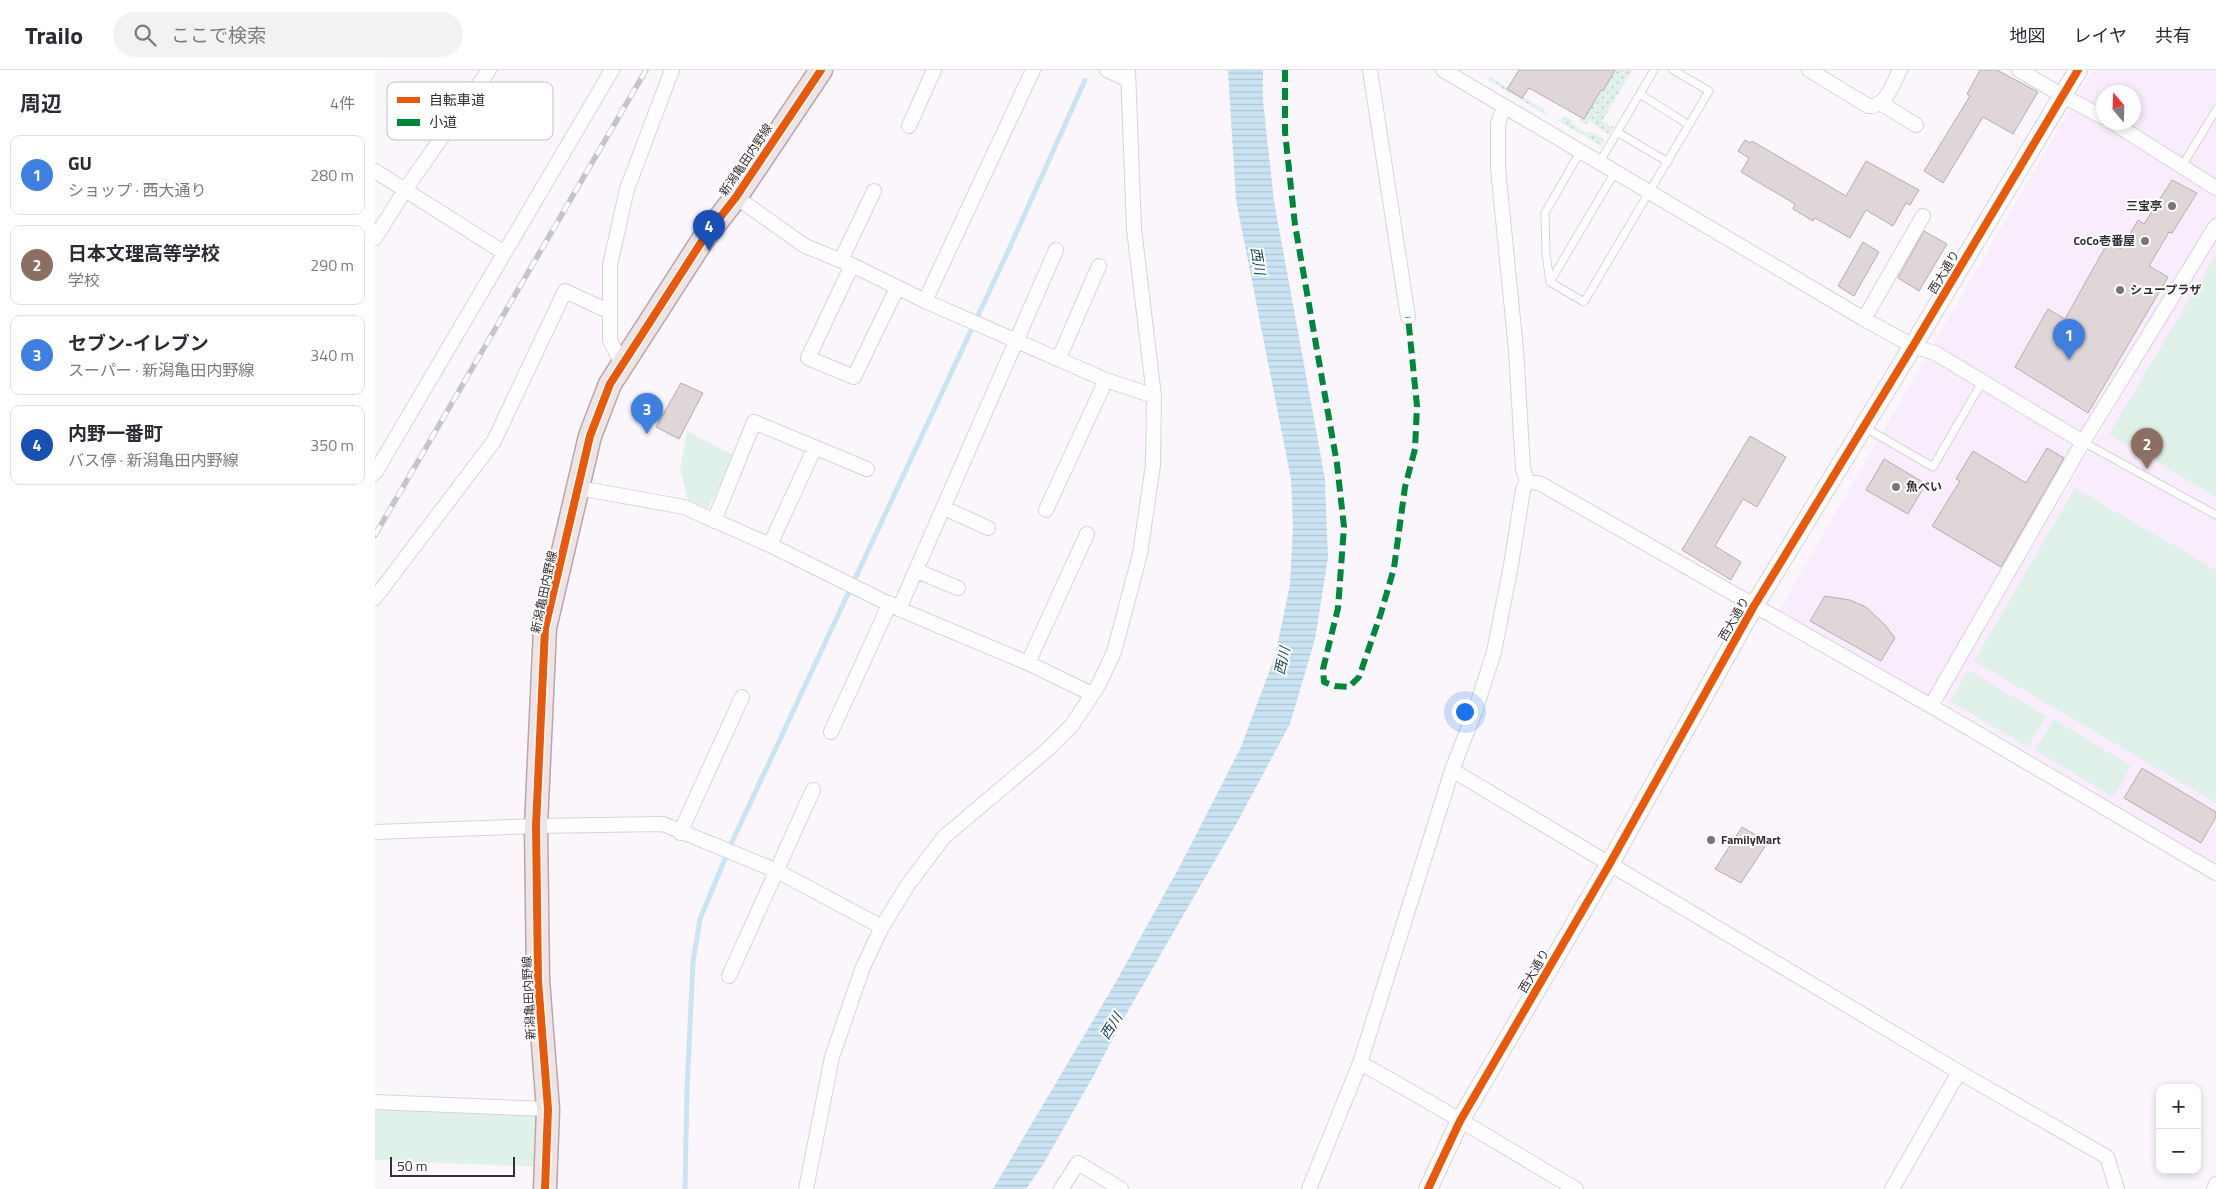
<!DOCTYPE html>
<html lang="ja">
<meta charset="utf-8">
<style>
:root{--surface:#fff;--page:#f2f2f3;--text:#2b2b33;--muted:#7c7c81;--line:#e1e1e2;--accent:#79747c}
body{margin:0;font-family:"Titillium Web","Noto Sans JP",sans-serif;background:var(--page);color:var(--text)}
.controls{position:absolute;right:15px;bottom:15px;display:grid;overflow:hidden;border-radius:10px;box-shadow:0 2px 8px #0003}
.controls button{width:45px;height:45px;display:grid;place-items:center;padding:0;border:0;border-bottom:1px solid var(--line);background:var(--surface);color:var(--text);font:25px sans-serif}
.compass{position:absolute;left:1721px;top:15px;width:45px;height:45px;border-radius:50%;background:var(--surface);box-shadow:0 2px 8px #0003;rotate:341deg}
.scale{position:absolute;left:15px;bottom:12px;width:125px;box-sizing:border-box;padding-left:5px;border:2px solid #342e37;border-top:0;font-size:14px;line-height:18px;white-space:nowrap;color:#342e37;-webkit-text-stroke:4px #fff;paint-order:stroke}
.you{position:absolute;left:1089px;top:641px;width:18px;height:18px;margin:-12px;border:4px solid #fff;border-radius:50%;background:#1a73e8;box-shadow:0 0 0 8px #1a73e833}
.badge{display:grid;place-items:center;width:32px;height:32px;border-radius:50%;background:var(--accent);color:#fff;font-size:16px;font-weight:700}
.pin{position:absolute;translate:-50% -41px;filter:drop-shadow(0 1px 2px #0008)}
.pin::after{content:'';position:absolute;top:26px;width:18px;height:15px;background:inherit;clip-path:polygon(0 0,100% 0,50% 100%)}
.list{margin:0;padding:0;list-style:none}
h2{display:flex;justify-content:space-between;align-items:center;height:65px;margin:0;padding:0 20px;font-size:21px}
h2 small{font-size:16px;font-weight:400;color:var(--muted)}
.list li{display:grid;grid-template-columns:32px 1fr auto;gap:15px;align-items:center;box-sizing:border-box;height:80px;margin:0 10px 10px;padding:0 10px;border:1px solid var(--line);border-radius:10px}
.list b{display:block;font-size:19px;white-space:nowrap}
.list p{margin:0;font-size:16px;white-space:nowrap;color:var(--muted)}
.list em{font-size:16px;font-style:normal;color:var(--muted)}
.icon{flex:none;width:28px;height:28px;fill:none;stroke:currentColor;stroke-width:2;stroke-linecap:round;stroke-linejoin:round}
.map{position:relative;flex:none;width:1841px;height:1119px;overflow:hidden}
header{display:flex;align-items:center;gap:30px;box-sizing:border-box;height:70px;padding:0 25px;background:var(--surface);border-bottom:1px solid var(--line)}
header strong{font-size:24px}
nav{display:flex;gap:28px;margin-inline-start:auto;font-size:18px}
.search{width:350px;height:45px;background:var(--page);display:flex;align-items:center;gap:12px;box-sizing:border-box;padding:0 18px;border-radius:28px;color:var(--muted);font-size:19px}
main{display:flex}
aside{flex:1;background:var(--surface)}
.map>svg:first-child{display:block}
.built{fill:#f9edfd;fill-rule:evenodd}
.grass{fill:url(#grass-dots)}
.park{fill:#e0f1e9}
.water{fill:url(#water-rules)}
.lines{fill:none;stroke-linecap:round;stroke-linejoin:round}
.stream{stroke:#cae4f4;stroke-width:5}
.building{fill:#e0d6d8;stroke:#b4adae}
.service-casing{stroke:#d8d3da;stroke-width:9}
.minor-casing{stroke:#d8d3da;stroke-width:16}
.tertiary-casing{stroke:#d8d3da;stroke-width:20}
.primary-casing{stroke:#baa6ab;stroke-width:25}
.service{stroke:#fefeff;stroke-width:7}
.minor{stroke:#fefeff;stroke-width:14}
.tertiary{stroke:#fefeff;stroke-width:18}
.primary{stroke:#eee4e5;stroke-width:22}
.rail-casing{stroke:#c5c4c6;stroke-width:5.5}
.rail{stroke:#fff;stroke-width:4;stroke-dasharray:11;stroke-linecap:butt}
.quiet{stroke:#00873e;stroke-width:6;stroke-dasharray:12 6;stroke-linecap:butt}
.cycleway-casing{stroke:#fff;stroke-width:11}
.cycleway{stroke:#e8590c;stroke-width:8}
.poi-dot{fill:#79747c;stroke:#fff;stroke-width:2}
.labels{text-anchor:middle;stroke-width:4;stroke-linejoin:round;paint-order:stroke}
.street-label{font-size:12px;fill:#342e37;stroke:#fff}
.poi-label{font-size:12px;font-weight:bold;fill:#342e37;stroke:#fff;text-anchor:start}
.water-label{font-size:14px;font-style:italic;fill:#16465b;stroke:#fff}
.key{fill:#fff;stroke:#c2c0c3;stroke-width:1}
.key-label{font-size:14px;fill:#342e37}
</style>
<header>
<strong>Trailo</strong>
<div class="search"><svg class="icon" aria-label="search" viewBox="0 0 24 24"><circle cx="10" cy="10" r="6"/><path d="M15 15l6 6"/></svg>ここで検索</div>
<nav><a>地図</a><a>レイヤ</a><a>共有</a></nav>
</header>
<main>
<aside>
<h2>周辺<small>4件</small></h2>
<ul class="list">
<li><span class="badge" style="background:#3f7fe0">1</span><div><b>GU</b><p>ショップ · 西大通り</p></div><em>280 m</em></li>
<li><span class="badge" style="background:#8d6e63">2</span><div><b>日本文理高等学校</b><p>学校</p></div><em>290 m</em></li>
<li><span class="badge" style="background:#3f7fe0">3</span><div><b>セブン-イレブン</b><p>スーパー · 新潟亀田内野線</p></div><em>340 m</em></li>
<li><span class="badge" style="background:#1a4fb4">4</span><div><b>内野一番町</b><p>バス停 · 新潟亀田内野線</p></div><em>350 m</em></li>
</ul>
</aside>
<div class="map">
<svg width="1841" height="1119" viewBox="0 0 1841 1119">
<defs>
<pattern id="grass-dots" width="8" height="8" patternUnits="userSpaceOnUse" patternTransform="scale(1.25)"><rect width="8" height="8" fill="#e0f1e9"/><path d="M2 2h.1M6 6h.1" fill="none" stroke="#c1cfc8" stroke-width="1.8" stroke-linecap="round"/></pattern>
<pattern id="water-rules" width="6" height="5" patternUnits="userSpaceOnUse" patternTransform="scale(1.25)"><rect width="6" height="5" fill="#cae4f4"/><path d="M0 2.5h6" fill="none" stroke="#aec4d2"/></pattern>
</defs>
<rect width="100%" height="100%" fill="#faf6fc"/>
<path class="built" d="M1718,0H1841V151L1555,629L1404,540ZM1728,22H1758V52H1728Z
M1841,166V795L1567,631Z"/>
<path class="grass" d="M1240,0H1257L1227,51L1238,57L1234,64L1214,51L1211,55L1204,51L1206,47L1209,49L1215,13L1228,21Z
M1115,7L1168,39L1173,46L1113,10Z
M1189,46L1197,50L1196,53L1213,64L1215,61L1230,70L1227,76L1178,48L1186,51Z"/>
<path class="park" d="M1841,185V427L1734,364Z
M312,361L360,386L333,438L313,430L305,399Z
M1700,418L1841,500V733L1599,591Z
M1593,600L1671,646L1653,677L1575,631Z
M1679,649L1756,696L1738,727L1660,680Z
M0,1033L171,1040L167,1097L0,1090Z"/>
<path class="water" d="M853,0H888V31L899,131L950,409L953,488L940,569L915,654L864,749L746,953L719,1005L666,1098L651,1119H618L742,910L806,794L866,677L900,586L915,515L918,456L916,409L861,130Z"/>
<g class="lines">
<path class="stream" d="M310,1119L312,1018L318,892L325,849L357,772L635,177L710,10"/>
</g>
<path class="building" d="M1144,0H1240L1228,21L1226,20L1209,49L1154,18L1147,28L1132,19Z
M1605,0H1622L1663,22L1638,64L1608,47L1568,113L1549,101L1595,26L1592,24Z
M1370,70L1375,73L1377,71L1471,126L1491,91L1544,120L1535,135L1531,133L1518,156L1491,140L1475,168L1440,148L1438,151L1418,139L1420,134L1366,102L1374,88L1363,81Z
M1797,110L1822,123L1797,163L1794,162L1774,196L1793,207L1713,343L1640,297L1673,239L1690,249L1733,172L1746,179L1763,150L1769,154Z
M1549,161L1572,174L1544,221L1523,208Z
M1488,172L1504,182L1479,226L1463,216Z
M306,313L328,323L304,369L281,357Z
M1375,366L1411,387L1382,437L1368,429L1340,476L1366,492L1356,510L1307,480Z
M1672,378L1689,388L1626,497L1557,456L1585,411L1581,409L1598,381L1651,413Z
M1509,389L1551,414L1533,444L1491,420Z
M1450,526L1475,530L1491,537L1510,555L1520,568L1506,591L1435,551Z
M1767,698L1841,742V747L1826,773L1749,728Z
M1367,757L1393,772L1366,813L1340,799Z"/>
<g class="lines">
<g class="service-casing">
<path id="service" d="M1265,24L1314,55
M1242,62L1293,92
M1224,93L1279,0
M1807,96L1841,40
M1240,102L1175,212L1209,232L1334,21L1298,0
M1175,212L1171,183L1170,143L1205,82
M1489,357L1558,397L1607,312
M1708,372L1841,445"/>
</g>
<g class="minor-casing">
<path id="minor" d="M732,0L753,10
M995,0L1033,247
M1068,0L1489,249L1538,276L1560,283L1708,372
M1434,0L1493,36C1511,38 1518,13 1525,0
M1644,0L1688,26L1728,47
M1507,34L1541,55
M1737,52L1841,118
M534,56L559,0
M0,101L128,182
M361,127L430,176L477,195L550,231L731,310L779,326
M0,168L30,120L114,0
M466,190L499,121
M477,195L433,288L479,307L522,218
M550,231L658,0
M1489,249L1548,146
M684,288L724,196
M247,294L235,270V195L252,119L297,0
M0,403L237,0
M1152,411L1166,414L1556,636L1841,803
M204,418L309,437L395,475L524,539L653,593L717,624
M569,438L613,458
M671,440L731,310
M339,451L379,352L492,399
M395,475L440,377
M542,501L583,518
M0,528L119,371L190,221L235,242
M524,539L681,180
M653,593L712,464
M1556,636L1708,372L1841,156
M456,662L515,533
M1077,700L1584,1002L1732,1087L1742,1119
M0,762L161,756L288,754L402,801L507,857
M305,763L367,627
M354,906L438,720
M985,993C1059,1033 1129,1077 1201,1119
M0,1032L173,1039
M431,1119L457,987L488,897L507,857L532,816L569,767L672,680L697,655L723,616L739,582L765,484L778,395L779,326L759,159L753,0
M686,1119L703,1093L746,1119
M934,1119L985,993L1077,700L1100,641L1119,582L1136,495L1148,420L1152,411L1148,399L1141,280L1123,98V53L1129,37
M1517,1119L1584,1002
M1839,1119L1841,1114"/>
</g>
<g class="tertiary-casing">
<path id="tertiary" d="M1053,1119L1085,1051L1234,795L1379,536L1538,276L1703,0"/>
</g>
<g class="primary-casing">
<path id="primary" d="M170,1119L173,1039L163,910L161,756L170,558L215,366L235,314L329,168L361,127L446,0"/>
</g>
<use href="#service" class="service"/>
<use href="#minor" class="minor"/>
<use href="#tertiary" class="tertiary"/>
<use href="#primary" class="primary"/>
<g class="rail-casing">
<path id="rail" d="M0,465L271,0"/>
</g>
<use href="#rail" class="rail"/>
<path class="quiet" d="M910,0V62L920,155L962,394L969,457L963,538L948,599L949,612L960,616L974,617L984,607L1006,543L1019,498L1030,417L1040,379L1042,336L1033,247"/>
<g class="cycleway-casing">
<path id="cycleway" d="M170,1119L173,1039L163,910L161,756L170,558L215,366L235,314L329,168L361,127L446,0
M1053,1119L1085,1051L1234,795L1379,536L1538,276L1703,0"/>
</g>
<use href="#cycleway" class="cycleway"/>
</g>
<g class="poi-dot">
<circle cx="1797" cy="136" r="5"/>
<circle cx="1770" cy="171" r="5"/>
<circle cx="1745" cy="220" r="5"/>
<circle cx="1521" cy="417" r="5"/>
<circle cx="1336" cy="770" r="5"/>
</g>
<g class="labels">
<g class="street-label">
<text transform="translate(371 90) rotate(-56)" y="4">新潟亀田内野線</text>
<text transform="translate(1569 202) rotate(-59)" y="4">西大通り</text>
<text transform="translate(169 522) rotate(-78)" y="4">新潟亀田内野線</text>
<text transform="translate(1359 549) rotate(-60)" y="4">西大通り</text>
<text transform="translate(1159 901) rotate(-60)" y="4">西大通り</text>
<text transform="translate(154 928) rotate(-93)" y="4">新潟亀田内野線</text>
</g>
<g class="poi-label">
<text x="1787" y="140" text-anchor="end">三宝亭</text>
<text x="1760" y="175" text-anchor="end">CoCo壱番屋</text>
<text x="1755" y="224">シュープラザ</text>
<text x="1531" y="421">魚べい</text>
<text x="1346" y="774">FamilyMart</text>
</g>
<g class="water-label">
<text transform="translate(883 191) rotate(80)" y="5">西川</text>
<text transform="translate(907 591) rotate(-78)" y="5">西川</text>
<text transform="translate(736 956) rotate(-58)" y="5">西川</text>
</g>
</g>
<rect x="12" y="12" width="166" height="58" rx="8" class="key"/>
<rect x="22" y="27" width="23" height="6" fill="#e8590c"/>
<rect x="22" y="49" width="23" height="7" fill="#00873e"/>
<g class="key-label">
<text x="54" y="35">自転車道</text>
<text x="54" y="57">小道</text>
</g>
</svg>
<div class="controls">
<button>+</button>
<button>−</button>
</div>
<svg class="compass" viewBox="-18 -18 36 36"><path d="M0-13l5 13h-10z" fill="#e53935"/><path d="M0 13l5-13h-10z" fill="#7c7c81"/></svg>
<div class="scale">50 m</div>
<div class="you"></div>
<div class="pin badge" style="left:1694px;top:290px;background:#3f7fe0">1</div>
<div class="pin badge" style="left:1772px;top:399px;background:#8d6e63">2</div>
<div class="pin badge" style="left:272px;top:364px;background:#3f7fe0">3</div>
<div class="pin badge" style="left:334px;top:181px;background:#1a4fb4">4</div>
</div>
</main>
